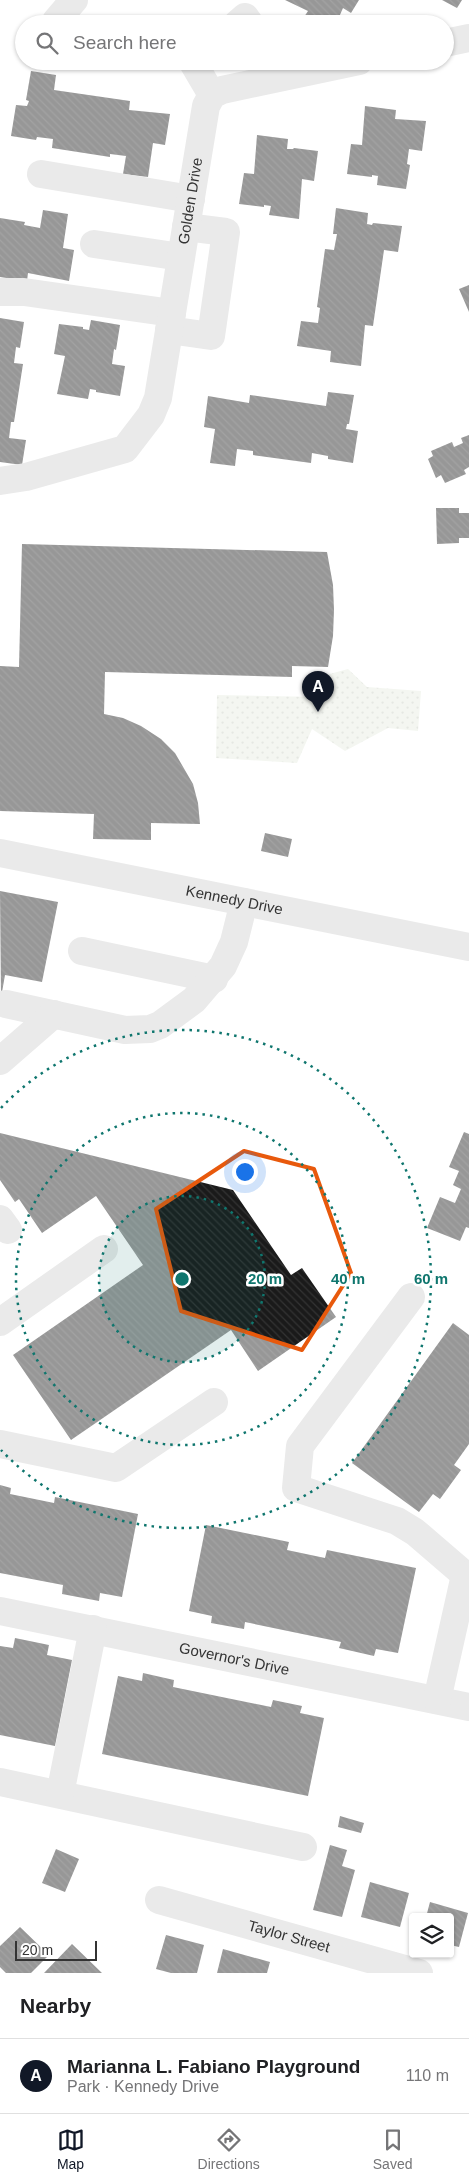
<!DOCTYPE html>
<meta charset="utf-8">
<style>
:root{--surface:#fff;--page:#f6f6f6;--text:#202124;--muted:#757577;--line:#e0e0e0;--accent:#111827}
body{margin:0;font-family:Arial,sans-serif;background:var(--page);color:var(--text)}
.controls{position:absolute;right:15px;bottom:15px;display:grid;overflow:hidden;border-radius:5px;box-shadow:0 1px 4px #0004}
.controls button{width:45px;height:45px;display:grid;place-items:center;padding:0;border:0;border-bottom:1px solid var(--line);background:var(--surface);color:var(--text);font:25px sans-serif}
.scale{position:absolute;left:15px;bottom:12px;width:82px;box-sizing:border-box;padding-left:5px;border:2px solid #333;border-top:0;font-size:14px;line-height:18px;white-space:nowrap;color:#333;-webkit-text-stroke:4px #fff;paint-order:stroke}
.you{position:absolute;left:244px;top:1171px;width:18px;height:18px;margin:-12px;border:4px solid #fff;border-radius:50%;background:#1a73e8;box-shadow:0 0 0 8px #1a73e833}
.badge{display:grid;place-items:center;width:32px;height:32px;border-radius:50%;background:var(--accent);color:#fff;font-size:16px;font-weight:700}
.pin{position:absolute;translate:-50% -41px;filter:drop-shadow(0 1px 2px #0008)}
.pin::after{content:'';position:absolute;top:26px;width:18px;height:15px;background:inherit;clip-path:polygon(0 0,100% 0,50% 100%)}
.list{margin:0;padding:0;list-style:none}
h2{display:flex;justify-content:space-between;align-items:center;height:65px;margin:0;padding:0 20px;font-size:21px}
h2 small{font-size:16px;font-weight:400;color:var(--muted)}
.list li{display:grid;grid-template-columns:32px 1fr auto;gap:15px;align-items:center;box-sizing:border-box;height:75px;padding:0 20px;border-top:1px solid var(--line)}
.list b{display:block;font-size:19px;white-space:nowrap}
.list p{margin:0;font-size:16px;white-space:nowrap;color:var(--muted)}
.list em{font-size:16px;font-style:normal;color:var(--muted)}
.icon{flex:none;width:28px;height:28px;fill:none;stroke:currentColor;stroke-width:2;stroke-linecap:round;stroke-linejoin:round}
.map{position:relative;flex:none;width:469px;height:1973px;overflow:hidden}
.search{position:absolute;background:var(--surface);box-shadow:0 1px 4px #0004;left:15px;right:15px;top:15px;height:55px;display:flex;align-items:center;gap:12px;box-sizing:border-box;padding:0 18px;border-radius:28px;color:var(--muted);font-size:19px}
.sheet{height:140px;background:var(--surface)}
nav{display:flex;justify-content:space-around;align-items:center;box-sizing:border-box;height:70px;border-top:1px solid var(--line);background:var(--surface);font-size:14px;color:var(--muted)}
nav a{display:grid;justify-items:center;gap:2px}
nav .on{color:var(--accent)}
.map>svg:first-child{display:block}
.grass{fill:url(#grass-dots)}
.building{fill:url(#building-back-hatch)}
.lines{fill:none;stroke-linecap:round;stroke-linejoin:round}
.minor{stroke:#d0d0d0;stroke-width:28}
.marked{fill:none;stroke:#e8590c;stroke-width:4;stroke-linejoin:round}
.ring{fill:none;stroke:#0f766e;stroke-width:2.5;stroke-dasharray:2.5 5}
.labels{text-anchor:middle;stroke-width:5;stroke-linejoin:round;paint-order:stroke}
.street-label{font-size:15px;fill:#333;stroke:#fff}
.centre{fill:#0f766e;stroke:#fff;stroke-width:2.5}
.ring-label{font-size:15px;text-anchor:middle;font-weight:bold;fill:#0f766e;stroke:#fff;stroke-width:5;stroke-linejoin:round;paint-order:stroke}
</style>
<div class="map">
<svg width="469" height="1973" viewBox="0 0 469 1973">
<defs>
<pattern id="grass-dots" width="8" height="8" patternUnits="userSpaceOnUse" patternTransform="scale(1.25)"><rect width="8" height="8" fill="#e6ecdf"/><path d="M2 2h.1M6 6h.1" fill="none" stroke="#c6cbc0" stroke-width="1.8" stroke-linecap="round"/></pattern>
<pattern id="building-back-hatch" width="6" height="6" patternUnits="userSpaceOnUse" patternTransform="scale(1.25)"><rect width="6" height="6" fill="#1a1a1a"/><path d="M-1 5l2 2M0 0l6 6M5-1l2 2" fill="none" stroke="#333"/></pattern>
</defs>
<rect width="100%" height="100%" fill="#fff"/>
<path class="grass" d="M348,669L367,687L421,691L418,731L388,728L345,751L312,729L297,763L216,758L217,695L319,697L326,675Z"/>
<path class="building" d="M285,0H359L351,13L343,8L336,24H309L302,20L308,11Z
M442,0H462L457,8Z
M31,71L56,75L54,90L130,101L129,110L170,114L165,145L153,143L148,177L123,174L126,156L110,154V157L52,148L53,139L37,137L36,140L11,136L16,105L27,106L29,101L26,100Z
M365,106L396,110L395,119L426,121L422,151L409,149L407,164L410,165L406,189L377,185L378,176L372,175V177L347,174L351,144L362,145Z
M257,135L288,139L287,149H293L294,148L318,151L314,181L302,179L299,219L269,215L271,206L264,205V207L239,204L244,173L254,174Z
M336,208L368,213L367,224L372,225L373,223L402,226L398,252L384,250L373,326L365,325L361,366L330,362L331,351L297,346L301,321L318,323L320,308L317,307L325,249L334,250L337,234H333Z
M43,210L68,214L63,248L74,250L69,281L28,273L27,281L0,277V218L25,222L24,225L40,228Z
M469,285V312L459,289Z
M0,318L24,322L20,348L16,347L14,363L23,364L14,422H11L9,438L26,440L22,465L0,462Z
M91,320L120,325L116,350L114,349L112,364L125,366L120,396L96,392V390L90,389L88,399L57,394L65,356L54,354L59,324L83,327V329L89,330Z
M328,392L354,395L349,424H347L346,429L358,431L353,463L328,459V456L312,453L311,463L253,455V451L237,449L235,466L210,463L215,429L204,427L208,396L249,403L250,395L326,406Z
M469,435V467L464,470L466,474L445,483L441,475L436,478L428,459L433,456L431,451L452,442L454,447L463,443L461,438Z
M436,508H459V513H469V538H459V543L437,544Z
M22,544L327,552L333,585L334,610L333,636L328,667L292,666V677L105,672L104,714L123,718L141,726L161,739L175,753L193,784L198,803L200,824L151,823V840L93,839L94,814L0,811V666L19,667Z
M265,833L292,839L288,857L261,851Z
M0,891L58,902L42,982L5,975L1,998Z
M464,1132L469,1134V1228L466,1227L460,1241L427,1228L440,1197L455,1203L461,1189L453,1185L459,1171L449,1167Z
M0,1133L233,1190L291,1275L302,1268L336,1317L258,1371L231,1330L71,1440L13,1355L143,1265L96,1196L42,1233L19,1199L15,1202L0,1180Z
M453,1323L469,1335V1444L454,1465L461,1470L440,1499L433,1494L419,1512L352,1463Z
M0,1485L11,1488L10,1494L54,1503L55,1497L138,1514L122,1597L100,1593L99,1601L62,1594L63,1585L0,1573Z
M206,1525L289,1542L287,1550L325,1558L327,1550L416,1568L398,1653L376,1649L374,1656L339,1648L341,1642L245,1622L244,1629L211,1623L212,1616L189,1611Z
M15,1638L49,1645L47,1655L72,1660L55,1746L0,1735V1646L13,1648Z
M143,1673L174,1680L173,1687L271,1707L273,1700L302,1706L300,1713L324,1718L308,1796L102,1754L118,1676L142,1681Z
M340,1816L364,1823L361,1833L338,1827Z
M330,1845L347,1850L342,1866L355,1870L342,1917L313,1910Z
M56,1849L79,1859L65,1892L42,1883Z
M370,1882L409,1893L400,1927L361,1917Z
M430,1902L468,1913L459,1947L450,1945V1917H426Z
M20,1927L49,1955L31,1973H6L0,1967V1946Z
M166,1935L204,1945L197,1973H171L156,1969Z
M72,1944L102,1973H44Z
M223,1949L270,1962L267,1973H217Z"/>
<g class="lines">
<g class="minor">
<path d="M56,21L74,0"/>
<path d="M237,24L245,17L250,24"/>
<path d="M445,43L469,38"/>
<path d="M192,61L212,95"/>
<path d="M41,174L191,199"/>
<path d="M94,244L181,257"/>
<path d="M0,292H24L172,313"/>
<path d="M169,330L211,336L226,232L186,227"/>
<path id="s1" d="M0,481L26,477L125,449L151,415L158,398L206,106L212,95L222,90L359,61"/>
<path id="s2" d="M0,853L469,947"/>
<path d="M82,951L214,979"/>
<path d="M6,1004L125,1030L150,1029L160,1025L194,1000L223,966L234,942L244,902"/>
<path d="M0,1061L54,1014"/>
<path d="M0,1219L8,1230"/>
<path d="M411,1297L300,1446L296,1488L397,1521L415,1532L465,1575L469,1574"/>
<path d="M0,1322L104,1249"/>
<path d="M0,1444L116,1468L214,1402"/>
<path id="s3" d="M0,1611L469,1707"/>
<path d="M437,1700L465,1575"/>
<path d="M0,1782L303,1847"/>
<path d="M60,1794L93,1629"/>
<path id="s4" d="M159,1900L419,1973"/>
</g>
</g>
<path d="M0 0H469V1973H0ZM244,1151L314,1169L351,1273L302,1350L181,1311L156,1209Z" fill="#fff" fill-opacity=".55" fill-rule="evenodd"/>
<path class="marked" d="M244,1151L314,1169L351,1273L302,1350L181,1311L156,1209Z"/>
<circle cx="182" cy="1279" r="83" fill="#0f766e" fill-opacity=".12"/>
<g class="ring">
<circle cx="182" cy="1279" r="83"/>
<circle cx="182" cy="1279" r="166"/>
<path d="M1 1108A249 249 0 1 1 1 1450"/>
</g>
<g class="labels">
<g class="street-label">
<text dy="5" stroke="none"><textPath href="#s1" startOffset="390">Golden Drive</textPath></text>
<text dy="5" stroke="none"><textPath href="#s2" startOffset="239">Kennedy Drive</textPath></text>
<text dy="5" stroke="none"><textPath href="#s3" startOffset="239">Governor's Drive</textPath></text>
<text dy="5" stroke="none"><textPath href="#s4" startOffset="135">Taylor Street</textPath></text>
</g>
</g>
<circle cx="182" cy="1279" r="8" class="centre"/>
<g class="ring-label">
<text x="265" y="1284">20 m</text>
<text x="348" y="1284">40 m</text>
<text x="431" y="1284">60 m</text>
</g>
</svg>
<div class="controls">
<button><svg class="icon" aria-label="layers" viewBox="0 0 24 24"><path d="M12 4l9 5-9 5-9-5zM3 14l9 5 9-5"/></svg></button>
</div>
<div class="scale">20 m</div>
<div class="you"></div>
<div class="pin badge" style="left:318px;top:712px">A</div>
<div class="search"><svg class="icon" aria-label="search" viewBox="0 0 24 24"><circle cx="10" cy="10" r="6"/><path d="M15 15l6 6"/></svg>Search here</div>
</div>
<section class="sheet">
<h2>Nearby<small></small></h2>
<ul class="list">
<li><span class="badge">A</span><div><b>Marianna L. Fabiano Playground</b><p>Park · Kennedy Drive</p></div><em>110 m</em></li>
</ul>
</section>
<nav>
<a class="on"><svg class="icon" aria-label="map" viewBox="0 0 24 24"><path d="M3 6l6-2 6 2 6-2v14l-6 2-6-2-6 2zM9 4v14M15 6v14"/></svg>Map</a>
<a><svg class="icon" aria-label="directions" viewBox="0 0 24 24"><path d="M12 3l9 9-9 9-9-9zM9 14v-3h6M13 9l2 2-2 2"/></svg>Directions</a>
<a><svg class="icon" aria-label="saved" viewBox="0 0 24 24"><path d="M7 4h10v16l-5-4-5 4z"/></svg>Saved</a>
</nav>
